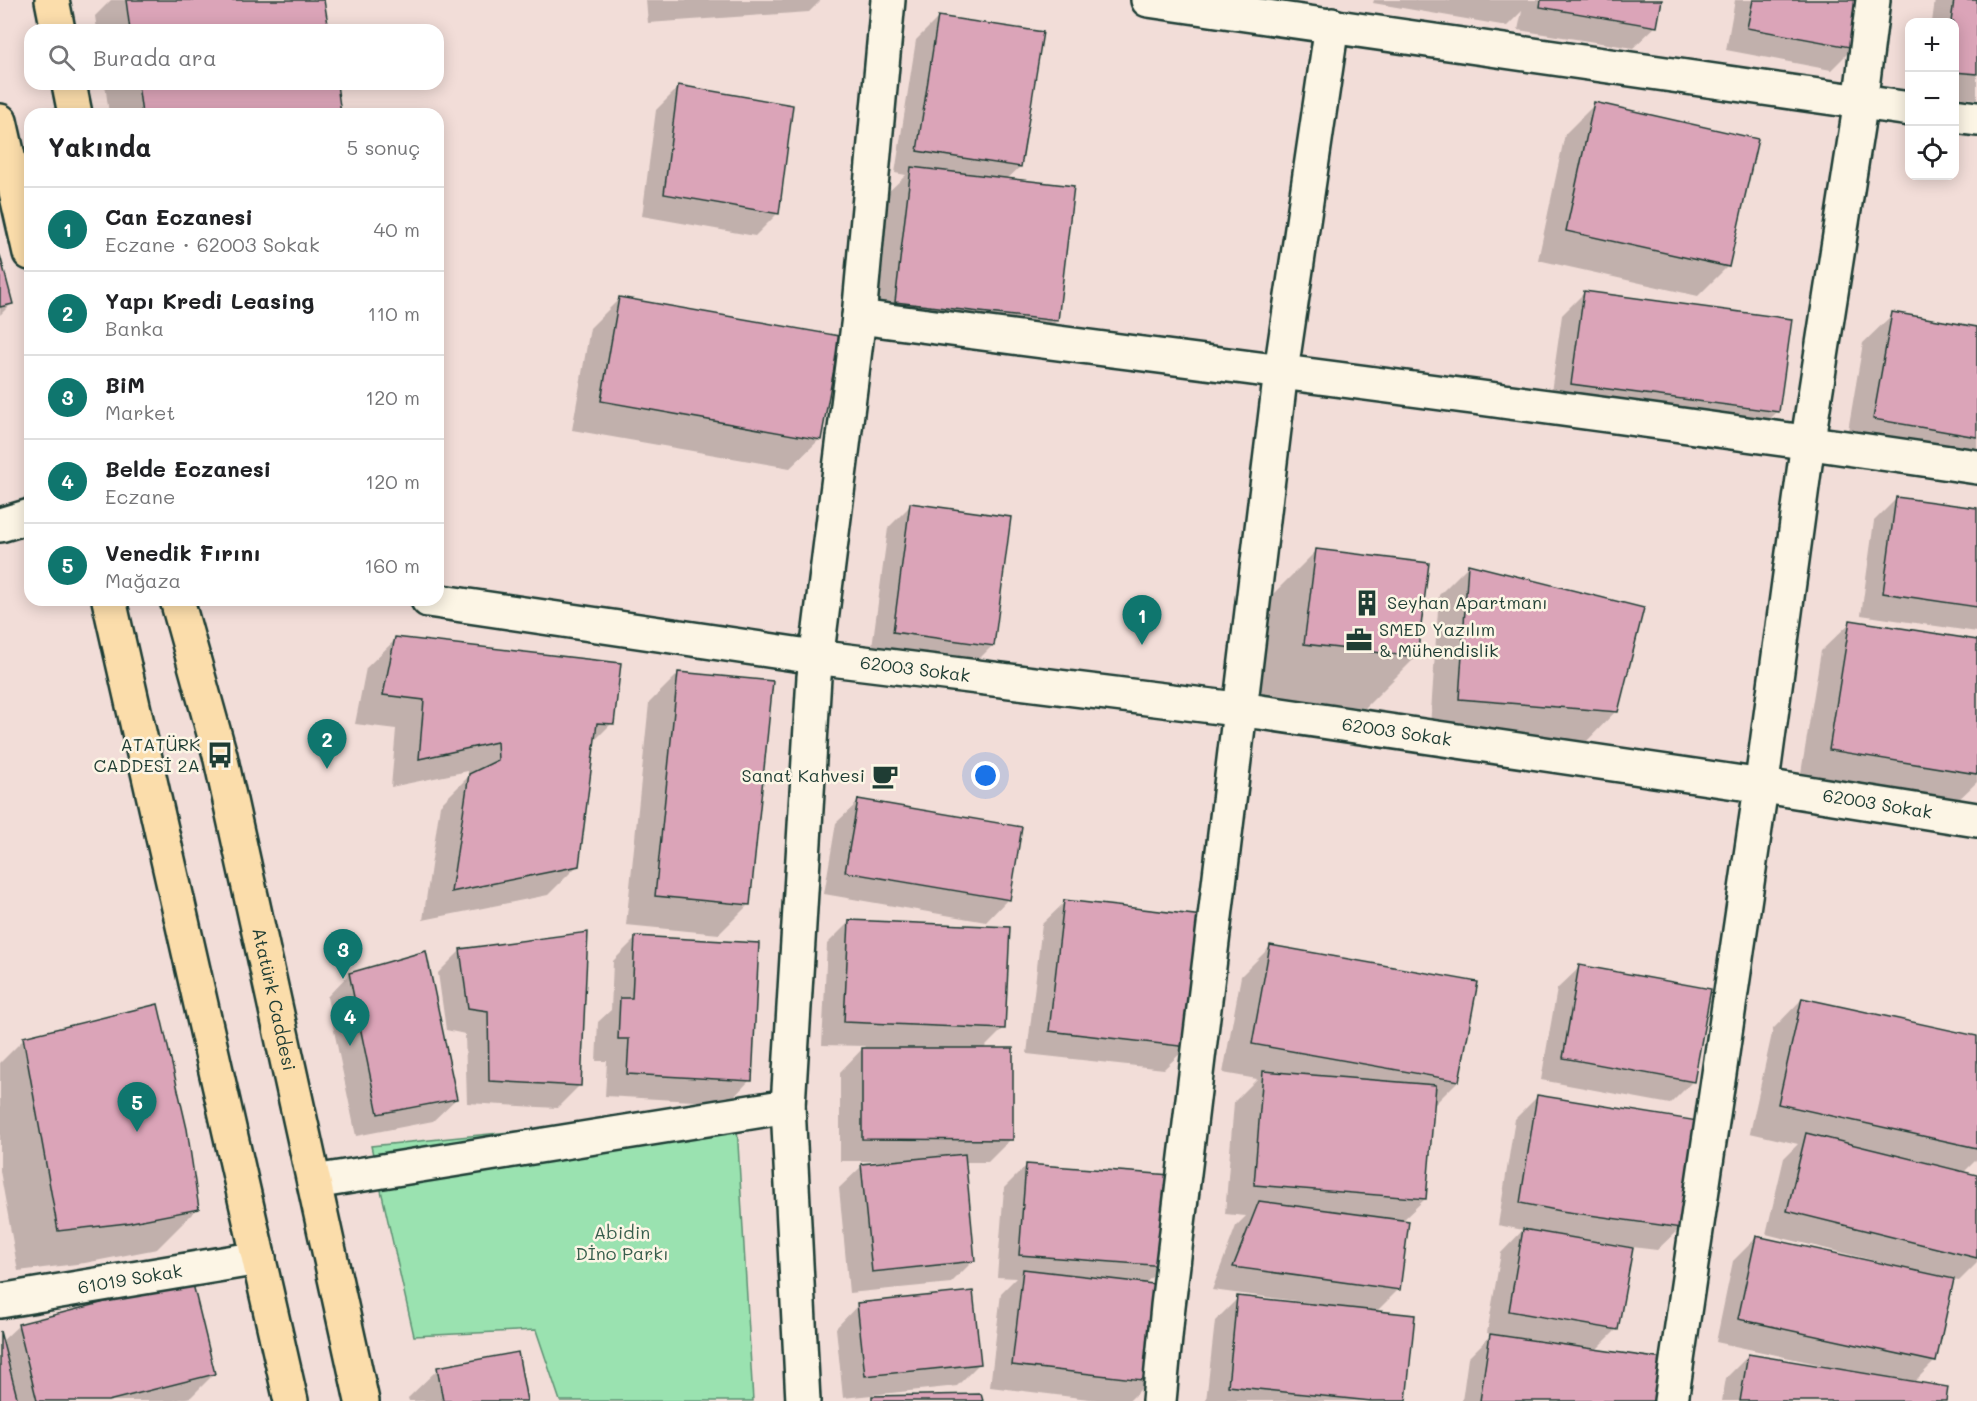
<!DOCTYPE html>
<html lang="tr">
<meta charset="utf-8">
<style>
:root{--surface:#fff;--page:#f2f2f2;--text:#202124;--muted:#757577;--line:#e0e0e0;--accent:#0f766e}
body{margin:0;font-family:Mali,sans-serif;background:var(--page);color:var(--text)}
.controls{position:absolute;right:18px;top:18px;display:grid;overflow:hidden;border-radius:12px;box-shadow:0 3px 15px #0003}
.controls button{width:54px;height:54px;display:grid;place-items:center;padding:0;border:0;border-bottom:2px solid var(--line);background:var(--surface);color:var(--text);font:30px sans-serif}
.you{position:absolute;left:986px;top:776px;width:21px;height:21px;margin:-15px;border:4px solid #fff;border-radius:50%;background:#1a73e8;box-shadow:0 0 0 9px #1a73e833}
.badge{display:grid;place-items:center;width:39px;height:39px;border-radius:50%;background:var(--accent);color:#fff;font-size:20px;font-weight:700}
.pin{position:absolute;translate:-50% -50px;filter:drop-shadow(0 2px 3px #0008)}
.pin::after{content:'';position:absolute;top:32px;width:21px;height:18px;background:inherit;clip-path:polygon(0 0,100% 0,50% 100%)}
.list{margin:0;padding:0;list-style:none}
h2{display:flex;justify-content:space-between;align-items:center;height:78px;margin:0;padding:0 24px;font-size:26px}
h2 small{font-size:20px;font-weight:400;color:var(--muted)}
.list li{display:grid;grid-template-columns:39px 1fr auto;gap:18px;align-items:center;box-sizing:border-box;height:84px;padding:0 24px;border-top:2px solid var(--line)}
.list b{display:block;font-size:22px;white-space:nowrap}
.list p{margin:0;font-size:20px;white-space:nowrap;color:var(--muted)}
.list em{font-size:20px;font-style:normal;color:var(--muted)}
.icon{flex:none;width:33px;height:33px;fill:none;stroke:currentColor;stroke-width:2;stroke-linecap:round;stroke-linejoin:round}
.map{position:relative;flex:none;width:1977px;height:1401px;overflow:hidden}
.search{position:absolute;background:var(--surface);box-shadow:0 3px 15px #0003;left:24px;top:24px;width:420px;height:66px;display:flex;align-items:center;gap:15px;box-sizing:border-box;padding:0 21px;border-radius:18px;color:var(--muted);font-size:22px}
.panel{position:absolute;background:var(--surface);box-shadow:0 3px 15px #0003;left:24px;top:108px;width:420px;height:498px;border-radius:18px}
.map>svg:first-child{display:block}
.green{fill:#9ae2b0;stroke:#5c9072;stroke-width:1.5}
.shadow{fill:#0003}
.building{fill:#dba4b8;stroke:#1f3d34;stroke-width:1.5}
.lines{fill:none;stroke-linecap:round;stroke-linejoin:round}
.minor-casing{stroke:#1f3d34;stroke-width:38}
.major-casing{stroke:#1f3d34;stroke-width:38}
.minor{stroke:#fcf5e5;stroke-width:33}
.major{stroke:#fbddab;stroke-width:33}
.labels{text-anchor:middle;stroke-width:5;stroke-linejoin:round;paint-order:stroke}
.poi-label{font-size:18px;fill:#1f3d34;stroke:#fcf5e5;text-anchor:start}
.street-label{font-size:18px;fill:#1f3d34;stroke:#fcf5e5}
.park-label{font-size:18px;fill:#385e4d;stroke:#fcf5e5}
</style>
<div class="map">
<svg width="1977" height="1401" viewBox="0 0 1977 1401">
<rect width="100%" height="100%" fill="#f2ddd8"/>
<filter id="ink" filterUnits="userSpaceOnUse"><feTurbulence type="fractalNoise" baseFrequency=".0167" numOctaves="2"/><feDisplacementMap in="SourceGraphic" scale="12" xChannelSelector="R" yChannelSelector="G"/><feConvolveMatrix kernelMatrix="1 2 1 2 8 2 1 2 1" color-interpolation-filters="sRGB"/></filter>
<g filter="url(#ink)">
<path class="green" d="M736,1109L753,1401H560L536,1330L414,1336L371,1146Z"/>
<path class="shadow" d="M111,0H323L327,30H97L95,16Z
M646,0H821L809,12L648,23Z
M1374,0H1660L1656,26L1633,48L1518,30L1522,11L1507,26L1373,3Z
M1735,0H1863L1853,48L1831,70L1726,50Z
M1935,0H1977V99L1954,97V22H1932Z
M939,17L1020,167L1006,180L1057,320L1028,350L867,331L882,198L906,175L895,173L916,40Z
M105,84H335L339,114H109Z
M679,87L778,213L755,236L642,216L656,110Z
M1595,104L1727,267L1698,296L1538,260L1565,134Z
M0,261L12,303L0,315Z
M1585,292L1778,411L1755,434L1549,406L1562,315Z
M620,298L820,439L790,468L572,430L590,328Z
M1893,314L1977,328V471L1845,448L1863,343Z
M1896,499L1977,509V632L1861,615L1874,521Z
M911,505L993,645L970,668L871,655L888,528Z
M1316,551L1416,657L1365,708L1254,694L1265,602Z
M1468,566L1616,711L1587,741L1430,727L1439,595Z
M1851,622L1977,642V782L1954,804L1800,779L1821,651Z
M396,639L612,723L593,742L578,865L548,895L423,920L440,805L468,777V771L391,787L396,729L355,724L366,668Z
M679,673L748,905L719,934L626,925L649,703Z
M859,801L1008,899L986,922L824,894L836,823Z
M1065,902L1187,1047L1164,1069L1027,1054L1042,924Z
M850,921L1003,1029L983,1049L1011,1139L988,1162H964L973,1261L951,1283L849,1293L839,1188L862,1166L883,1164V1161H840V1072L865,1046L822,1045L827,944Z
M636,938L750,1080L728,1103L605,1096L607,1061H596L598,1022L611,1010L613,961Z
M1271,946L1458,1081L1433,1106L1425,1199L1402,1221L1399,1289L1375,1313L1404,1401H1206L1215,1321L1238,1298L1311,1306L1312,1303L1212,1290L1236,1226L1246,1216L1225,1214L1234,1102L1257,1079L1223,1073L1241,976Z
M461,950L579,1086L557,1108L467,1103L465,1034L446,1030L438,973Z
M1580,967L1693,1081L1670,1104L1541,1080L1557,989Z
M349,974L456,1099L433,1121L356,1136L327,997Z
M1802,999L1977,1038V1159L1963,1173L1977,1177V1263L1959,1281L1952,1280L1935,1361L1913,1383L1944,1401H1722L1726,1378L1749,1355L1827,1368V1366L1716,1342L1733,1261L1756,1238L1883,1266L1884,1263L1766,1234L1784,1158L1798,1144L1750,1133L1773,1029Z
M24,1039L197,1209L157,1249L85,1263L18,1271L0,1171V1063Z
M1538,1096L1680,1228L1657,1250L1632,1247L1617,1329L1595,1351L1653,1401H1462L1468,1358L1492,1334L1487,1333L1501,1253L1523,1230L1498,1225L1515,1119Z
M1027,1165L1163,1265L1144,1285L1150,1380L1129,1401H1105L990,1387L1001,1293L1016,1278L997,1277L1004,1188Z
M858,1305L980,1363L957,1386L843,1398L836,1328Z
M19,1325L214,1374L191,1397L173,1401H0V1337L1,1342Z
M438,1369L526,1401H409L408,1398Z"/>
<path class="building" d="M126,0H324L329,30H130Z
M1541,0H1662L1657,27L1540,7Z
M1753,0H1864L1855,48L1747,28Z
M1954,0H1977V74L1954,72V22H1951Z
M938,16L1043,32L1021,167L917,151Z
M138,84H337L341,114H142Z
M678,85L793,105L779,214L664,194Z
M1594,102L1758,139L1729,267L1566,231Z
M911,167L1074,186L1058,321L895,302Z
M0,255L13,304L0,307Z
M1584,291L1792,319L1779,412L1571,384Z
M619,297L840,336L821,440L601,401Z
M1892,312L1977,327V437L1873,419Z
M1896,497L1977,508V607L1883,593Z
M910,503L1011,517L994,646L893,632Z
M1316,549L1429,563L1417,657L1304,644Z
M1468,564L1644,608L1618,712L1459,699Z
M1850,620L1977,640V774L1829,750Z
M395,637L621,663L614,724L597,723L579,866L451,892L469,774L498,760L497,742L419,759L424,700L383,695Z
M678,672L773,681L750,905L655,896Z
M858,799L1022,827L1010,900L845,872Z
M1064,900L1203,916L1188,1047L1049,1031Z
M849,920L1010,927L1005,1029L844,1022Z
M588,932L581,1086L489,1081L488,1011L468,1008L460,949Z
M635,936L759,943L752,1081L627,1074L629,1039H618L620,998H632Z
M1270,945L1478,982L1459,1081L1252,1044Z
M426,951L457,1099L378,1114L349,973Z
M1579,965L1711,989L1694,1082L1563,1058Z
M1802,998L1977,1036V1148L1778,1104Z
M158,1004L187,1129L199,1209L127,1223L58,1231L23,1037Z
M862,1048H1013V1140L862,1139Z
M1263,1071L1436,1085L1426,1199L1254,1185Z
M1537,1095L1698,1121L1681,1228L1561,1211L1520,1203Z
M1806,1133L1977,1175V1258L1787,1211Z
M965,1154L975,1261L872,1272L861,1164Z
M1026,1164L1171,1175L1165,1266L1019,1255Z
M1259,1201L1409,1221L1400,1290L1233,1267Z
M1523,1229L1633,1248L1618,1330L1509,1311Z
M1756,1236L1954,1279L1936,1362L1738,1319Z
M1023,1269L1162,1285L1151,1381L1012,1365Z
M192,1280L215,1374L108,1401H37L18,1324Z
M973,1291L981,1364L865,1376L857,1303Z
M1237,1296L1415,1315L1406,1401H1371L1228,1386Z
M0,1331L18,1401H0Z
M1490,1334L1663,1359L1655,1401H1480Z
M518,1352L527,1401H443L437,1367Z
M1748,1354L1948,1387L1946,1401H1740Z
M981,1394L983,1401H872V1396Z"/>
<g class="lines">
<g class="minor-casing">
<g id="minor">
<path d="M1148,0L1910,109"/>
<path d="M1954,116L1977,119"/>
<path d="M859,317C1232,366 1605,412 1977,467"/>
<path d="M0,525L30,516"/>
<path id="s1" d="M428,600L815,657L1260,712L1783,789L1977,820"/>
<path d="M314,1182L788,1106"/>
<path id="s2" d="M0,1301L259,1258"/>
<path d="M803,1401L788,1106L814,677L859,317L888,0"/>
<path d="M1159,1401L1168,1306L1281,371L1332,25"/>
<path d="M1671,1401L1764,767L1810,427L1858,120L1873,0"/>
</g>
</g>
<g class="major-casing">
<g id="major">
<path d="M52,0L58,30"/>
<path d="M69,84L75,114"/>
<path d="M0,121L30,253"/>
<path d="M109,600L291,1401"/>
<path id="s3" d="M177,600L220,755L362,1401"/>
</g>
</g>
<use href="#minor" class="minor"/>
<use href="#major" class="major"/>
</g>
</g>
<defs>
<g id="building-bare" transform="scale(2.07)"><path d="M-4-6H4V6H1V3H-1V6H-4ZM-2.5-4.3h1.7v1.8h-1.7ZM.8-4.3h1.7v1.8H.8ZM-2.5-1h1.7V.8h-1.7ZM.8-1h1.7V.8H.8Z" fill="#1f3d34" stroke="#fcf5e5" stroke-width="2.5" paint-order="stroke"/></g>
<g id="office-bare" transform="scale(2.07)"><path d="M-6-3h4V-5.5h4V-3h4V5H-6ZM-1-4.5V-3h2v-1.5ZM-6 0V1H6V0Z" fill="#1f3d34" stroke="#fcf5e5" stroke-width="2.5" paint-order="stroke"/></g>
<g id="bus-bare" transform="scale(2.07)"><path d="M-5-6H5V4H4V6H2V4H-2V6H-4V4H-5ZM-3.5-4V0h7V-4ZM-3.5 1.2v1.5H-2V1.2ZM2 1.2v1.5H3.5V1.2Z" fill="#1f3d34" stroke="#fcf5e5" stroke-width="2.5" paint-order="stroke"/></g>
<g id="cafe-bare" transform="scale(2.07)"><path d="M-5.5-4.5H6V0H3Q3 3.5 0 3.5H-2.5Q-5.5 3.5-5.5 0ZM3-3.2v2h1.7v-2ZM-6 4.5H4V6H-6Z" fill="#1f3d34" stroke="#fcf5e5" stroke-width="2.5" paint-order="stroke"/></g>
</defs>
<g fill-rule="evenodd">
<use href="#building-bare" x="1367" y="603"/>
<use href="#office-bare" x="1359" y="640"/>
<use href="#bus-bare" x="220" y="755"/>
<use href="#cafe-bare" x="885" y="776"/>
</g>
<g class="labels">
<g class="poi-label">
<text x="1387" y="609">Seyhan Apartmanı</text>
<text x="1379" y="636">SMED Yazılım<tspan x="1379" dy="21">&amp; Mühendislik</tspan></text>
<text x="200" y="751" text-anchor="end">ATATÜRK<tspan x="200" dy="21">CADDESİ 2A</tspan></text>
<text x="865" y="782" text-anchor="end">Sanat Kahvesi</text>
</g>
<g class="street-label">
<text dy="6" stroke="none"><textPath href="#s1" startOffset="492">62003 Sokak</textPath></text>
<text dy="6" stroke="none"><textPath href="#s1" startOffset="978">62003 Sokak</textPath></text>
<text dy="6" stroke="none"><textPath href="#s1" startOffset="1464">62003 Sokak</textPath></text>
<text dy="6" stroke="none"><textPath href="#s3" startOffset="411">Atatürk Caddesi</textPath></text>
<text dy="6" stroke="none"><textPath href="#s2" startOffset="132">61019 Sokak</textPath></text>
</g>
<g class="park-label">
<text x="622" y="1239">Abidin<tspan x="622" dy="21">Dİno Parkı</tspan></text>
</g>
</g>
</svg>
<div class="controls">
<button>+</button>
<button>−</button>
<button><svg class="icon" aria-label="locate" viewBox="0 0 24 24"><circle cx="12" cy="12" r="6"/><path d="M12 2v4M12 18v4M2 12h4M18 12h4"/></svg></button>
</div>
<div class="you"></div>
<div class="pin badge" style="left:1142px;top:645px">1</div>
<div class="pin badge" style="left:327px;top:769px">2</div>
<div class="pin badge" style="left:343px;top:979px">3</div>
<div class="pin badge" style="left:350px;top:1046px">4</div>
<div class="pin badge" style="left:137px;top:1132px">5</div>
<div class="search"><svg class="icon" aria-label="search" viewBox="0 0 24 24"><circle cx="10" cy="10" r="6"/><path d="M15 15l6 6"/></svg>Burada ara</div>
<section class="panel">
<h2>Yakında<small>5 sonuç</small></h2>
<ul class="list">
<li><span class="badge">1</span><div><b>Can Eczanesi</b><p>Eczane · 62003 Sokak</p></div><em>40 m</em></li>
<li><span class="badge">2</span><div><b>Yapı Kredi Leasing</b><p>Banka</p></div><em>110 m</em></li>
<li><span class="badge">3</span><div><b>BiM</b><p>Market</p></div><em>120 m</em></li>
<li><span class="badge">4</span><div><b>Belde Eczanesi</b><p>Eczane</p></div><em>120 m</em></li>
<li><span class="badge">5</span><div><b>Venedik Fırını</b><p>Mağaza</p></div><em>160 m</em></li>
</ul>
</section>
</div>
